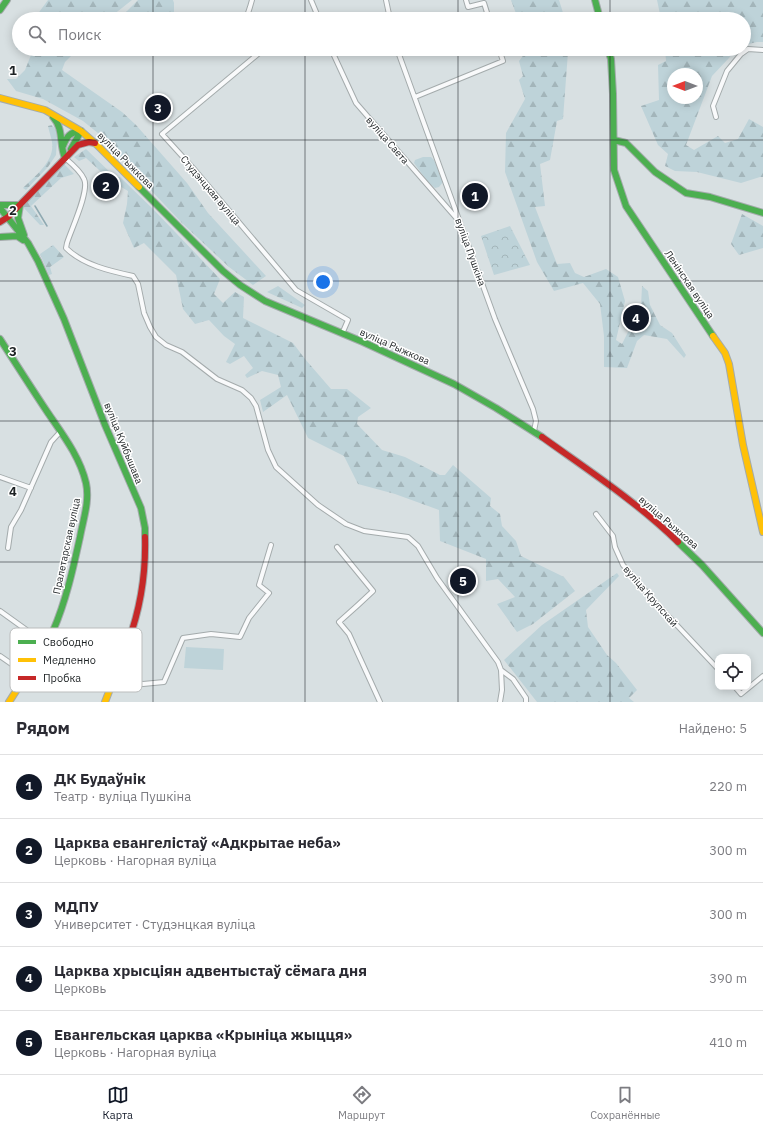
<!DOCTYPE html>
<html lang="ru">
<meta charset="utf-8">
<style>
:root{--surface:#fff;--page:#f7f7f7;--text:#2b2b33;--muted:#7c7c81;--line:#e1e1e2;--accent:#111827}
body{margin:0;font-family:"IBM Plex Sans",sans-serif;background:var(--page);color:var(--text)}
.controls{position:absolute;right:12px;bottom:12px;display:grid;overflow:hidden;border-radius:8px;box-shadow:0 2px 10px #0003}
.controls button{width:36px;height:36px;display:grid;place-items:center;padding:0;border:0;border-bottom:1px solid var(--line);background:var(--surface);color:var(--text);font:20px sans-serif}
.compass{position:absolute;left:667px;top:68px;width:36px;height:36px;border-radius:50%;background:var(--surface);box-shadow:0 2px 10px #0003;rotate:270deg}
.you{position:absolute;left:323px;top:282px;width:14px;height:14px;margin:-10px;border:3px solid #fff;border-radius:50%;background:#1a73e8;box-shadow:0 0 0 6px #1a73e833}
.badge{display:grid;place-items:center;width:26px;height:26px;border-radius:50%;background:var(--accent);color:#fff;font-size:13px;font-weight:700}
.pin{position:absolute;translate:-50% -50%;border:2px solid #fff;box-shadow:0 1px 4px #0006}
.list{margin:0;padding:0;list-style:none}
h2{display:flex;justify-content:space-between;align-items:center;height:52px;margin:0;padding:0 16px;font-size:17px}
h2 small{font-size:13px;font-weight:400;color:var(--muted)}
.list li{display:grid;grid-template-columns:26px 1fr auto;gap:12px;align-items:center;box-sizing:border-box;height:64px;padding:0 16px;border-top:1px solid var(--line)}
.list b{display:block;font-size:15px;white-space:nowrap}
.list p{margin:0;font-size:13px;white-space:nowrap;color:var(--muted)}
.list em{font-size:13px;font-style:normal;color:var(--muted)}
.icon{flex:none;width:22px;height:22px;fill:none;stroke:currentColor;stroke-width:2;stroke-linecap:round;stroke-linejoin:round}
.map{position:relative;flex:none;width:763px;height:702px;overflow:hidden}
.search{position:absolute;background:var(--surface);box-shadow:0 2px 10px #0003;left:12px;right:12px;top:12px;height:44px;display:flex;align-items:center;gap:10px;box-sizing:border-box;padding:0 14px;border-radius:22px;color:var(--muted);font-size:15px}
.sheet{height:372px;background:var(--surface)}
nav{display:flex;justify-content:space-around;align-items:center;box-sizing:border-box;height:56px;border-top:1px solid var(--line);background:var(--surface);font-size:11px;color:var(--muted)}
nav a{display:grid;justify-items:center;gap:2px}
nav .on{color:var(--accent)}
.map>svg:first-child{display:block}
.green{fill:#bed3d9}
.forest{fill:url(#forest-firs);fill-rule:evenodd}
.park{fill:url(#park-crowns)}
.lines{fill:none;stroke-linecap:round;stroke-linejoin:round}
.stream{stroke:#8fa9b1;stroke-width:1.5}
.street-casing{stroke:#a4abac;stroke-width:6}
.fast-casing{stroke:#a4abac;stroke-width:8}
.slow-casing{stroke:#a4abac;stroke-width:8}
.jam-casing{stroke:#a4abac;stroke-width:8}
.street{stroke:#f9fafb;stroke-width:4}
.fast{stroke:#4caf50;stroke-width:6}
.slow{stroke:#ffc107;stroke-width:6}
.jam{stroke:#c62828;stroke-width:6}
.grid{fill:none;stroke:#1d2224;stroke-width:1;stroke-opacity:0.55}
.labels{text-anchor:middle;stroke-width:3;stroke-linejoin:round;paint-order:stroke}
.street-label{font-size:10px;fill:#1d2224;stroke:#fff}
.key{fill:#fff;stroke:#bbbdbd;stroke-width:1}
.key-label{font-size:11px;fill:#1d2224}
.grid-label{font-size:13px;text-anchor:middle;font-weight:bold;fill:#1d2224;stroke:#fff;stroke-width:3;stroke-linejoin:round;paint-order:stroke}
</style>
<div class="map">
<svg width="763" height="702" viewBox="0 0 763 702">
<defs>
<pattern id="forest-firs" width="22" height="20" patternUnits="userSpaceOnUse"><rect width="22" height="20" fill="#bed3d9"/><path d="M5 1l3.5 6h-7zM16 11l3.5 6h-7z" fill="#a3b5ba"/></pattern>
<pattern id="park-crowns" width="20" height="18" patternUnits="userSpaceOnUse"><rect width="20" height="18" fill="#bed3d9"/><path d="M2 6a3 3 0 1 1 6 0M12 15a3 3 0 1 1 6 0" fill="none" stroke="#a3b5ba"/></pattern>
</defs>
<rect width="100%" height="100%" fill="#d8e0e2"/>
<path class="green" d="M186,647L224,649L223,670L184,668Z"/>
<path class="forest" d="M48,0H132L108,19H34Z
M138,0H173L174,3V18L123,19L124,14Z
M511,0H559L565,19H518Z
M657,0H763V42H757L744,45V19H661Z
M19,45V49H78L65,62L62,70L122,112L136,125L187,183L208,213L266,276L253,285L229,267L182,223L125,163L109,142L83,121L43,99L16,91L7,79H16L25,70L31,55L26,50L16,49Z
M528,49H566L568,52L563,119L557,121L550,160L540,164L545,206L535,207L557,264L570,263L575,273L584,277L606,269L618,277L625,301L616,340L622,344L628,332L647,322L641,306L642,286L648,291L650,305L660,325L672,333L686,355L684,358L667,339L644,335L637,341L627,368L604,367V336L600,304L583,283L554,291L537,262L505,172L506,133L525,99L519,80L523,76L519,61Z
M665,49H736L729,58L712,76L686,145L694,150L718,136L725,143L738,139L749,119L763,127V177H760L741,183L697,172L675,171L665,166L668,154L658,145L641,106L659,100L658,65L666,61ZM673,74H697V98H673Z
M52,125L56,130L57,141L56,155L48,167L26,190L23,188C36,175 55,161 52,142C51,137 49,131 48,126Z
M86,149L115,177H120L154,210L220,279L214,294L223,303L235,292L244,297L243,318L293,343L305,359L331,389H347L371,408L358,417L357,424L382,450L405,457L440,475H445L453,465L491,498L490,506L500,514L502,526L516,541L521,556L564,577L575,591L533,624L517,632L497,604L515,597L498,579L486,581V559L440,541L439,510L395,494L358,484L344,456L308,438L287,395L263,412L260,400L281,387L278,375L262,371L247,378L245,375L253,368L244,356L230,364L226,362L235,344L224,336L209,320L195,324L183,309L176,275L144,243L134,248L123,223L127,204L128,191L111,181L86,158L79,161L74,157Z
M423,157H431L434,160L443,182L439,187L435,188L428,182L414,163L415,160Z
M64,164L74,174L61,178L31,206L44,225H40L23,207Z
M742,214L763,226V248L739,255L731,244Z
M53,245L64,257L50,267L52,274L49,275L40,254Z
M278,286L305,305L302,308L267,292Z
M617,573L619,576L586,610L588,627L607,655L616,663L637,690L629,698L634,702H537L504,660L542,625Z"/>
<path class="park" d="M510,226L530,265L494,275L481,236Z"/>
<g class="lines">
<path class="stream" d="M35,206L47,226"/>
<g class="street-casing">
<path id="street" d="M311,0L319,19
M386,0L390,19
M466,0L468,7L484,3L489,19
M246,19L250,7L252,0
M264,49L162,134L193,168L296,290L348,320L342,334
M331,49L356,103L458,220
M397,49L495,319L533,409L536,421L534,431
M415,97L503,61L499,49
M716,117L713,106L727,71L741,54L748,49L763,50
M65,158C71,163 81,172 84,179C90,190 71,230 67,243L66,248C83,265 110,271 133,276L138,284L144,313L150,327L156,337L166,345L182,352L217,379L242,390L251,398L256,406L268,450L276,467L318,505L346,524L364,531L408,537L418,546L437,578L498,662L501,670L513,679L526,698V702
M0,477L31,488
M596,514L613,536L615,547L623,565L656,603L718,669
M337,547L373,591L358,605L339,622L349,634L380,702
M8,548L11,527L21,510L51,442L61,431
M0,611L46,644
M0,656L26,674
M114,679L143,684L164,682L183,638L211,634L240,637L249,618L269,593L259,585L271,545
M735,687L741,694L763,676
M500,702L502,690L501,670"/>
</g>
<g class="fast-casing">
<path id="fast" d="M595,0L600,19
M0,10L7,0
M608,49L611,59L613,94L614,170L626,206L713,336
M53,117C64,129 59,144 65,158
M614,140L626,143L655,172L686,193L710,197L763,213
M63,146C67,136 70,132 81,131
M71,149L81,131
M139,187L223,271L240,285L265,301L363,342L454,384L496,408L542,437
M0,205H20
M20,205L18,218L24,235
M0,208L28,243L38,261L64,319L105,425L141,508L145,528V537
M0,237L17,236L23,240
M0,339C16,364 32,389 48,413C63,435 80,457 86,483C90,501 83,520 80,537C73,569 66,601 53,631
M678,542L702,565L763,633"/>
</g>
<g class="slow-casing">
<path id="slow" d="M0,98L45,110L81,131L97,145L139,187
M713,336L725,353L729,364L743,445L763,532
M9,702L41,652L53,631
M105,702L128,642"/>
</g>
<g class="jam-casing">
<path id="jam" d="M0,222L8,217L78,145L89,142L95,143
M542,437C588,470 637,502 678,542
M128,642C141,607 146,574 145,537"/>
</g>
<use href="#street" class="street"/>
<use href="#fast" class="fast"/>
<use href="#slow" class="slow"/>
<use href="#jam" class="jam"/>
</g>
<path class="grid" d="M153,0V19M305,0V19M458,0V19M610,0V19M153,49V702M305,49V702M458,49V702M610,49V702M0,140H763M0,281H763M0,421H763M0,562H763"/>
<g class="labels">
<g class="street-label">
<text transform="translate(388 140) rotate(49)" y="4">вуліца Саета</text>
<text transform="translate(126 160) rotate(45)" y="4">вуліца Рыжкова</text>
<text transform="translate(211 190) rotate(50)" y="4">Студэнцкая вуліца</text>
<text transform="translate(471 252) rotate(70)" y="4">вуліца Пушкіна</text>
<text transform="translate(690 284) rotate(56)" y="4">Ленінская вуліца</text>
<text transform="translate(395 346) rotate(24)" y="4">вуліца Рыжкова</text>
<text transform="translate(124 443) rotate(68)" y="4">вуліца Куйбышава</text>
<text transform="translate(669 522) rotate(41)" y="4">вуліца Рыжкова</text>
<text transform="translate(66 546) rotate(-78)" y="4">Пралетарская вуліца</text>
<text transform="translate(651 596) rotate(49)" y="4">вуліца Крупскай</text>
</g>
</g>
<rect x="10" y="628" width="132" height="64" rx="6" class="key"/>
<rect x="18" y="640" width="18" height="4" fill="#4caf50"/>
<rect x="18" y="658" width="18" height="4" fill="#ffc107"/>
<rect x="18" y="676" width="18" height="4" fill="#c62828"/>
<g class="key-label">
<text x="43" y="646">Свободно</text>
<text x="43" y="664">Медленно</text>
<text x="43" y="682">Пробка</text>
</g>
<g class="grid-label">
<text x="13" y="75">1</text>
<text x="13" y="215">2</text>
<text x="13" y="356">3</text>
<text x="13" y="496">4</text>
</g>
</svg>
<div class="controls">
<button><svg class="icon" aria-label="locate" viewBox="0 0 24 24"><circle cx="12" cy="12" r="6"/><path d="M12 2v4M12 18v4M2 12h4M18 12h4"/></svg></button>
</div>
<svg class="compass" viewBox="-18 -18 36 36"><path d="M0-13l5 13h-10z" fill="#e53935"/><path d="M0 13l5-13h-10z" fill="#7c7c81"/></svg>
<div class="you"></div>
<div class="pin badge" style="left:475px;top:196px">1</div>
<div class="pin badge" style="left:106px;top:186px">2</div>
<div class="pin badge" style="left:158px;top:108px">3</div>
<div class="pin badge" style="left:636px;top:318px">4</div>
<div class="pin badge" style="left:463px;top:581px">5</div>
<div class="search"><svg class="icon" aria-label="search" viewBox="0 0 24 24"><circle cx="10" cy="10" r="6"/><path d="M15 15l6 6"/></svg>Поиск</div>
</div>
<section class="sheet">
<h2>Рядом<small>Найдено: 5</small></h2>
<ul class="list">
<li><span class="badge">1</span><div><b>ДК Будаўнік</b><p>Театр · вуліца Пушкіна</p></div><em>220 m</em></li>
<li><span class="badge">2</span><div><b>Царква евангелістаў «Адкрытае неба»</b><p>Церковь · Нагорная вуліца</p></div><em>300 m</em></li>
<li><span class="badge">3</span><div><b>МДПУ</b><p>Университет · Студэнцкая вуліца</p></div><em>300 m</em></li>
<li><span class="badge">4</span><div><b>Царква хрысціян адвентыстаў сёмага дня</b><p>Церковь</p></div><em>390 m</em></li>
<li><span class="badge">5</span><div><b>Евангельская царква «Крыніца жыцця»</b><p>Церковь · Нагорная вуліца</p></div><em>410 m</em></li>
</ul>
</section>
<nav>
<a class="on"><svg class="icon" aria-label="map" viewBox="0 0 24 24"><path d="M3 6l6-2 6 2 6-2v14l-6 2-6-2-6 2zM9 4v14M15 6v14"/></svg>Карта</a>
<a><svg class="icon" aria-label="directions" viewBox="0 0 24 24"><path d="M12 3l9 9-9 9-9-9zM9 14v-3h6M13 9l2 2-2 2"/></svg>Маршрут</a>
<a><svg class="icon" aria-label="saved" viewBox="0 0 24 24"><path d="M7 4h10v16l-5-4-5 4z"/></svg>Сохранённые</a>
</nav>
